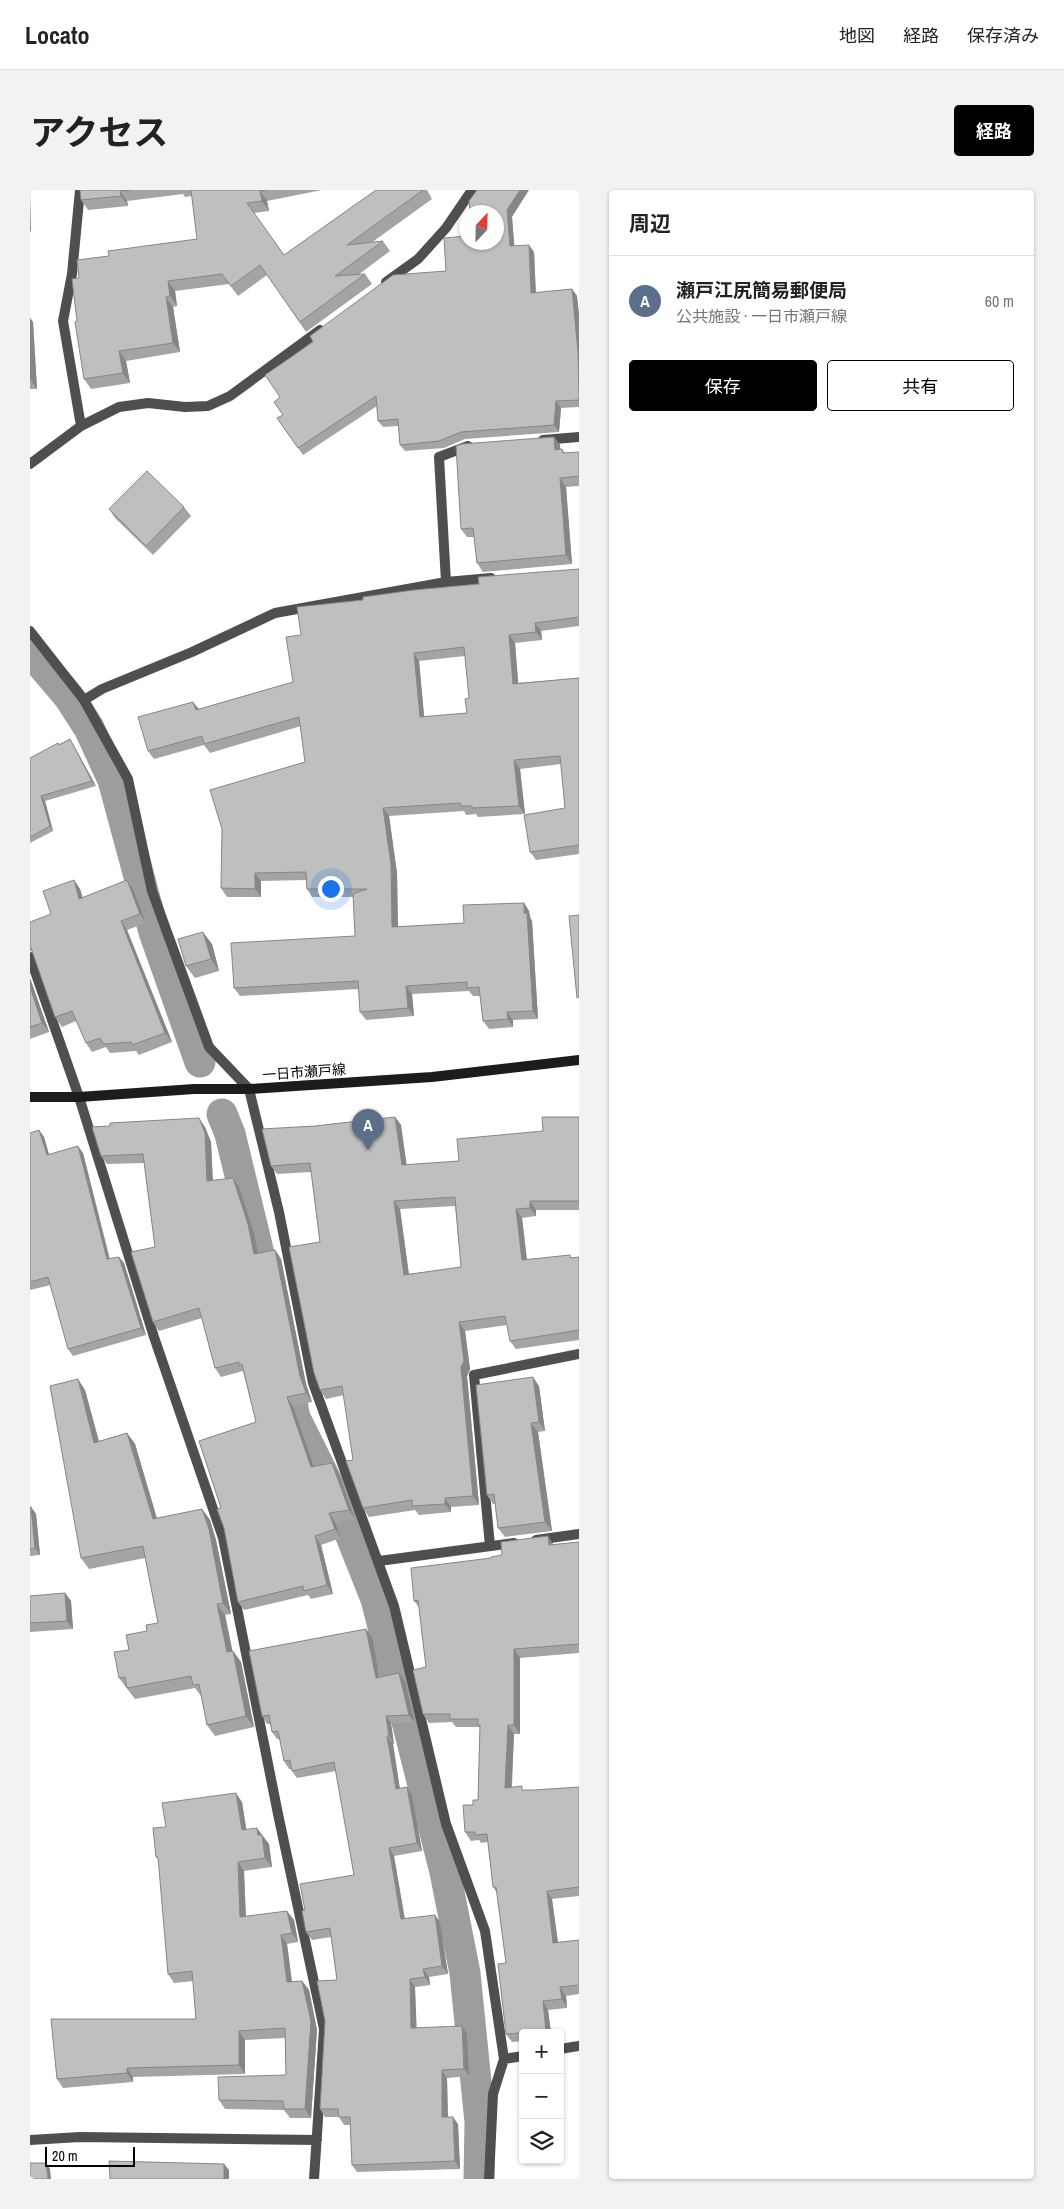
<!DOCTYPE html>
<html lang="ja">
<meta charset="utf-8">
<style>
:root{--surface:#fff;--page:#f2f2f2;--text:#222;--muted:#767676;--line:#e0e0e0;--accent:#000}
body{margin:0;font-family:"Archivo Narrow","Noto Sans JP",sans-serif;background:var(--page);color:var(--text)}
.controls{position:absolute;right:15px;bottom:15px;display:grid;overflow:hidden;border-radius:5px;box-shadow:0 1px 4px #0004}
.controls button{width:45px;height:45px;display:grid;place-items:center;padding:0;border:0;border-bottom:1px solid var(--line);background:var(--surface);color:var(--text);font:25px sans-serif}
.compass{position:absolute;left:429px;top:15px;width:45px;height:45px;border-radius:50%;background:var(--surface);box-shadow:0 1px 4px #0004;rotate:22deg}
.scale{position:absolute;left:15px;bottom:12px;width:90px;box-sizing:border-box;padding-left:5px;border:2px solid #000;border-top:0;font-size:14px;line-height:18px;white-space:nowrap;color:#000;-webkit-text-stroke:4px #fff;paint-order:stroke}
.you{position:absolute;left:300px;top:698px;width:18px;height:18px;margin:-12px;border:4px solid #fff;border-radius:50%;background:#1a73e8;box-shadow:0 0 0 8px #1a73e833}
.badge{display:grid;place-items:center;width:32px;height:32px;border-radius:50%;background:var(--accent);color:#fff;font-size:16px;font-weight:700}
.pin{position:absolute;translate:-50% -41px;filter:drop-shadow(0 1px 2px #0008)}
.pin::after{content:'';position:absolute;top:26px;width:18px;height:15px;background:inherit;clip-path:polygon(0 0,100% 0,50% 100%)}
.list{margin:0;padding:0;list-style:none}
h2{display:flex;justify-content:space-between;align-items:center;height:65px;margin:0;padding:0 20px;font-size:21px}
h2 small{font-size:16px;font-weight:400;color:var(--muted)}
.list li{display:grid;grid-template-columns:32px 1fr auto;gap:15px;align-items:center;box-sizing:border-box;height:90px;padding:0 20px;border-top:1px solid var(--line)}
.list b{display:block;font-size:19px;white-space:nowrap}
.list p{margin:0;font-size:16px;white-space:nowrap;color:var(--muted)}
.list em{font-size:16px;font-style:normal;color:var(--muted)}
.actions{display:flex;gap:10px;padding:15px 20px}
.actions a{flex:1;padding:11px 0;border:1px solid var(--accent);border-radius:5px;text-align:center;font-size:18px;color:var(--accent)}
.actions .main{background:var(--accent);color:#fff}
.icon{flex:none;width:28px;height:28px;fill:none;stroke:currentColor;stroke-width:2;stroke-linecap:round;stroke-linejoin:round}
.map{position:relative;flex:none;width:549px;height:1989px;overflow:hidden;border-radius:5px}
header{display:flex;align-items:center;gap:30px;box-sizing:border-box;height:70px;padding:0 25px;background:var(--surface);border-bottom:1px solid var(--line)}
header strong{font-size:24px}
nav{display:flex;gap:28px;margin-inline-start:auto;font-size:18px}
.intro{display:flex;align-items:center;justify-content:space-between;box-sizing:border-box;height:120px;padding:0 30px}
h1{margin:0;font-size:35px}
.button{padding:12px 22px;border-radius:5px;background:var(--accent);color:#fff;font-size:18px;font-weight:700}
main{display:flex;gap:30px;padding:0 30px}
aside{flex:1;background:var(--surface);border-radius:5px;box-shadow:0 1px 4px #0004}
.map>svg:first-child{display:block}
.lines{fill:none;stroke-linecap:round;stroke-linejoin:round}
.canal{stroke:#9d9d9d;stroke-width:31}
.street{stroke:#4f4f4f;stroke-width:10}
.secondary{stroke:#1c1c1c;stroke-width:10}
.wall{fill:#a4a4a4;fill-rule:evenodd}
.shaded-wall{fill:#868686}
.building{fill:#bfbfbf;stroke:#868686;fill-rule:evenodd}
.labels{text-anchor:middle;stroke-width:4;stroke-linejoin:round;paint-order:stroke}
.street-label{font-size:14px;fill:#000;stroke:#fff}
</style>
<header>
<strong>Locato</strong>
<nav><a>地図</a><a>経路</a><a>保存済み</a></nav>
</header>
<div class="intro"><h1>アクセス</h1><a class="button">経路</a></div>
<main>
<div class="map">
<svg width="549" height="1989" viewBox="0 0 549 1989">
<rect width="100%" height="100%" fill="#fff"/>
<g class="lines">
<path class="canal" d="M0,461L39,507L59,538L83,590L124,742L170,872
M192,924L200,944L239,1105
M259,1197L265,1228L309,1316L346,1409L415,1682L435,1783L450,1932L449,1989"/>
<path class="street" d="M50,0L42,84L33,131L51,236
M356,92L388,69L416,38L442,0
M513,250L549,247
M0,274L51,236L89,217L118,213L155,217L178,216L200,206L290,140
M416,392L409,267L438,256
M0,441L54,510L98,589L122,701L179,857L219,899L249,1022L283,1193L364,1416L416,1634L455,1741L474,1869L463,1904L459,1989
M54,510L72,499L162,462L245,423L416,392L461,388
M0,767L49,907L124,1147L193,1348L248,1624L294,1839L284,1989
M506,1350L549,1344
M460,1356L444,1185L549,1164
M349,1371L484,1353
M530,1859L549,1856
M474,1869L493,1866
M0,1950L50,1947L287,1950"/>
<path class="secondary" d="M0,907H49L164,899H219L402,887L549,870"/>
</g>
<path class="wall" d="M50,0H292L237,11L239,21L224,23L254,65L346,0H397L402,9L341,53L353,51L360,61L328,85L335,84L342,94L276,142L237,85L208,106L199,94L145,101L147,116L143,117L150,162L96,171L100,193L61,199L54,189L47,131L49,88L79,66L167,49L162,6L155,7L153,4L97,11L98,16L58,20L51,10Z
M482,27L484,56L504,62L506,103L542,99L547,106L549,125V217L531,218L529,242L435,249L414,258L375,261L370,255L368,236L353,237L348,231L347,216L273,265L247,228L253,225L416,81L436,52Z
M0,128L3,132L7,199H0Z
M524,247L530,255V259H532L535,263L549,262V296L536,297L542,374L453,382L447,373L444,347H437L431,339Z
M154,317L161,326L123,365L85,328L79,319Z
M549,379V436L511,441L512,450L485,453L488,493L549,488V664L506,670L500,662L535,618L531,574L490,579L495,624L448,627L446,624L436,625L434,621L359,626L367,683L368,737L434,733L494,713L499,721L500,727L502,731L508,829L483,830V837L459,839L453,831L450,806H443L439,801L382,804L384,826L336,830L330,822L329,799L210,806L204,798L325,746L324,707H282L277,699L276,690L231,691V707H197L191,698L275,572L271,536L180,563L174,555L124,569L118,561L163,512L169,519L263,492L271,445L333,410L449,394ZM435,466L439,508L437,523L394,527L389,471Z
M40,549L66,596L15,611L23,641L0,653V568Z
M44,690L50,699L53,708L97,690L103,699L116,733L97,740L142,852L109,865L106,861L80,863L76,857L62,862L56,853L46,831L32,837L25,827L2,761H0V732L21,724Z
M182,754L189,781L165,788L156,776Z
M0,788L19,842L0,849Z
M365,927L371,935L376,975L429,971L513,941L549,927V1020H506V1026L492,1028L497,1070L549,1067V1150L486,1159L480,1151L477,1135L435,1141L440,1179L437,1186L449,1315L421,1317V1322L389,1325L385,1320L339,1327L333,1318L323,1270L314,1205L296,1209L290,1200V1052L281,982L247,984L241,976L285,936ZM425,1016L431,1077L379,1084L370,1019Z
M175,937L181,952L183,991L203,988L209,997L224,1043L228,1063L245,1060L251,1069L276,1194L282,1212L263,1216L284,1277L302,1273L308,1282L325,1329L305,1332L311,1348L291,1355L303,1404L281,1409L278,1405L214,1420L208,1412L191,1318L226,1232L213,1181L191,1187L185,1178L172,1128L129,1141L123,1132L125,1057L114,973L77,974L71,966Z
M9,940L14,947L19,964L53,963L80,1069L89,1067L94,1073L116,1145L43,1166L38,1159L21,1095L0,1100V943Z
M509,1196L515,1241L508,1242L522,1341L475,1347L468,1338L465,1314H463L457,1305Z
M55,1200L69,1251L97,1243L105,1254L127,1328L172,1319L180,1330L186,1350L201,1424L195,1425L202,1461H203L211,1472L224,1537L185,1546L177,1535L171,1506L165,1498L105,1509L89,1488L99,1460L117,1441L128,1433L115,1368L59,1379L51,1368Z
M0,1317H1L6,1324L10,1365L0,1366Z
M549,1352V1463L490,1468V1544H484L482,1597L494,1600H504L549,1597V1706L522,1709L528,1752L549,1750V1804L536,1806L537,1818L518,1820L521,1843H493V1851L482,1852L476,1844V1773L467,1703L463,1697L458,1652L451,1653L449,1650L441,1651L435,1642L443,1615L448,1610L450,1538L449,1537H426L422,1532L399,1533L393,1524L396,1477L389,1417L384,1411L461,1368L472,1365L524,1355Z
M35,1403L41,1411L43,1439L0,1442V1406Z
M336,1439L342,1447L349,1487L369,1483L375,1491L385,1533H361L364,1554H363L370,1599L377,1597L382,1605L392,1661L364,1666L375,1729L405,1725L410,1732L418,1784L399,1787L400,1795L385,1797L386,1838L437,1844L439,1886L417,1888L418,1927L428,1934L430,1979L327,1982L322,1975L320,1935H314L309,1927H295L290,1919L307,1790L301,1747L282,1750L276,1742L275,1720L324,1685L306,1581L267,1588L262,1581L261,1579H259L254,1571L250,1549H247L242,1542L240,1534H237L232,1526Z
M212,1612L216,1640L231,1645L239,1654L242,1677L214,1681L216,1726L264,1730L268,1752L257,1754L262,1792L272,1791L279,1800L287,1840L281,1928H260L254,1920L195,1919L189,1910L256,1885L255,1848L215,1850V1884L103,1887V1892L33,1898L27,1889L166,1829L163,1791L144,1793L138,1784L129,1670L126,1667L136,1637Z"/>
<path class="shaded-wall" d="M0,0L1,42L0,41Z
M490,0H499L482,27L485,63L480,56L477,20Z
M90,1L97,11L98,16L91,6Z
M230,1L237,11L239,21L232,11Z
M499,55L504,62L506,110L501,103Z
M138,91L145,101L147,116L140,106Z
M542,99L547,106L549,125V185Z
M136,107L143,117L150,162L143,153Z
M0,128L3,132L7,199L0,189Z
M89,161L96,171L100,193L93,183Z
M526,211L531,218L529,242L524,235Z
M524,247L530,255L531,268L525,260Z
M530,288L536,297L542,374L536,365Z
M505,433L511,441L512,450L506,442Z
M479,445L485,453L489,502L483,494Z
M384,463L389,471L395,535L390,527Z
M163,512L169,520H166Z
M40,549L43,554L66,596L62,591Z
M484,570L490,579L495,624L489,616Z
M11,606L15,611L23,641L20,636Z
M353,618L359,626L367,683L368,745L362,737Z
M225,683L231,691V707L225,699Z
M44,690L50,699L55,718L49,709Z
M97,690L103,699L116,733L110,724Z
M494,713L499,721L500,727L502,731L508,829L503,821Z
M91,731L97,740L142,852L135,843Z
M173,742L182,754L189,781L181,769Z
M0,788L19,842L12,833L0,797Z
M376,796L382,804L384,826L378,818Z
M477,822L483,830V837L478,829Z
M365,927L371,935L378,984L372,975Z
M169,928L175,937L181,952L183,1000L177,991Z
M9,940L14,947L21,972L17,965Z
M48,956L53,963L81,1076L77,1069Z
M203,988L209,997L224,1043L230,1073L224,1064Z
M364,1011L370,1019L380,1094L374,1085Z
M500,1011L506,1020V1026L500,1018Z
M486,1019L492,1028L498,1079L492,1070Z
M245,1060L251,1069L276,1194L282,1212L276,1203L270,1186Z
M89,1067L94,1073L116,1145L111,1138Z
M429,1132L435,1141L440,1179L437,1186L449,1315L443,1306L431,1177Z
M503,1187L509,1196L515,1241L509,1232Z
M48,1189L55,1200L72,1264L64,1253Z
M257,1207L263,1216L287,1286L281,1277Z
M501,1233L508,1242L522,1341L515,1332Z
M97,1243L105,1254L130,1340L123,1329Z
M302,1273L308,1282L325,1329L319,1320Z
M415,1308L421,1317V1322L415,1314Z
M1,1317L6,1324L10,1365L5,1358Z
M172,1319L180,1330L186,1350L201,1424L193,1413Z
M299,1323L305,1332L311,1348L305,1339Z
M285,1346L291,1355L303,1404L297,1395Z
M518,1346L523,1354L519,1355Z
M35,1403L41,1411L43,1439L37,1431Z
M187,1414L195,1425L205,1473L197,1462Z
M336,1439L342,1447L351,1496L346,1488Z
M484,1459L490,1468V1544L484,1535Z
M203,1461L211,1472L224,1537L216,1526Z
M369,1483L375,1491L385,1533L379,1525Z
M356,1526L361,1533L364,1554L359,1546Z
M478,1535L484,1544L481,1606L475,1598Z
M357,1546L363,1554L371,1607L366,1599Z
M377,1597L382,1605L392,1661L387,1653Z
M206,1603L212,1612L218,1649L212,1640Z
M227,1638L239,1654L242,1677L235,1668L228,1645Z
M359,1658L364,1666L376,1737L371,1729Z
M208,1672L214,1681L216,1736L210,1727Z
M517,1701L522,1709L529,1761L523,1753Z
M257,1721L264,1730L268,1752L262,1743Z
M405,1725L410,1732L418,1784L412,1776Z
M251,1745L257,1754L263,1801L257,1792Z
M393,1779L399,1787L400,1795L395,1787Z
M380,1789L385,1797L387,1846L381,1838Z
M272,1791L279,1800L287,1840L281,1928L275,1919Z
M530,1797L536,1806L537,1818L532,1809Z
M513,1811L518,1820L521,1843H517L516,1841Z
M432,1836L437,1844L439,1886L434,1879Z
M209,1841L215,1850V1884L209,1875Z
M97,1878L103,1887V1892L97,1883Z
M412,1880L417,1888L418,1935L412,1927Z
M423,1927L428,1934L430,1979L425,1971Z
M16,1973L20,1979L21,1989H18Z
M194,1974L199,1980V1989H194Z"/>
<path class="building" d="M50,0H101L90,1L91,6L51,10Z
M161,0H237L230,1L232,11L217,13L254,65L346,0H393L317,55L353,51L305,86L335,84L270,132L230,75L201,96L192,84L138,91L140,106L136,107L143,153L89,161L93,183L54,189L45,132L47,131L42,89L49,88L47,70L79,66L78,61L167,49Z
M447,0H490L477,20L480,56L499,55L501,103L542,99L548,162L549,210L526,211L524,235L431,242L409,251L370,255L368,229L348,231L346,206L268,258L247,228L253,225L244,212L250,207L235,185L283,152L280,146L363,85L416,81L414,48L436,46V52H466V22H440L439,11Z
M524,247L525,260L532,259L533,263L549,262V286L530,288L536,365L447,373L443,338L431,339L426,256L432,254Z
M117,281L154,317L116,356L79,319Z
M549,379V427L505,433L506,442L479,445L483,494L549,488V655L500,662L494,625L535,618L530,566L484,570L489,616L442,618V616H431L430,613L353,618L361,674L362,737L434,733L433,715L494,713V723H497L503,821L477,822L478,829L453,831L449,797L437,798V792L376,796L378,818L330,822L328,791L204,798L201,753L325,746L323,704L337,699H277L276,682L225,683V699L191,698L192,639L180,600L275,572L269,527L174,554L172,546L118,561L108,527L163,512L166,520L263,492L256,447L271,445L267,417L333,410V407L384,400L449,394L448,387ZM434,457L439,508L435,509L437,523L390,527L384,463Z
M40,549L62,591L11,606L20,636L0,647V568L28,553L29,555Z
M44,690L49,709L97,690L110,724L91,731L135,843L102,855L101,852L74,854L70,848L56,853L42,821L25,827L0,755V732L21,724L13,701Z
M549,725V807L547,808L539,726Z
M173,742L181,769L156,776L148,749Z
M0,797L12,833L0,837Z
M365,927L372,975L429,971L427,949L513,941L512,927H549V1011H500V1018L486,1019L492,1070L540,1065L541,1068L549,1067V1140L480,1151L475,1126L429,1132L434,1171L431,1177L443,1306L415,1308V1314L382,1316V1310L333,1318L316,1271L323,1270L312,1196L290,1200L284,1183L259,1057L290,1052L280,973L241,976L232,939L285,936ZM425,1007L431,1077L374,1085L364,1011Z
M169,928L175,943L177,991L203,988L218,1034L224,1064L245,1060L270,1186L276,1203L257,1207L281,1277L302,1273L319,1320L299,1323L305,1339L285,1346L297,1395L274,1401L273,1396L208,1412L194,1338L187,1319L191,1318L169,1251L226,1232L212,1174L209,1175V1172L185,1178L169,1118L123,1132L101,1062L125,1057L113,964L71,966L62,937L80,936V933Z
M9,940L17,965L48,956L77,1069L89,1067L111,1138L38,1159L18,1087L0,1092V943Z
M503,1187L509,1232L501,1233L515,1332L468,1338L464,1304L457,1305L446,1195Z
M48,1189L64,1253L97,1243L123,1329L172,1319L179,1339L193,1413L187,1414L197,1462L203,1461L216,1526L177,1535L169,1494L163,1495L161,1486L97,1498L95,1487L89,1488L84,1462L99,1460L96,1445L117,1441L116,1435L128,1433L113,1356L51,1368L20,1196Z
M0,1317H1L5,1358L0,1359Z
M518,1346L519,1355L549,1352V1454L484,1459V1535H478L475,1598L492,1596V1600H504L549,1597V1697L517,1701L523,1753L549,1750V1795L530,1797L532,1809L513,1811L516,1841L476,1844L468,1774L476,1773L466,1697H463L457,1644L445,1645V1642H435L433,1615H443V1610H448L450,1535H448V1529H420V1524H393L383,1480L396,1477L388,1410L384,1411L381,1378L461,1368V1367L472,1365L471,1352Z
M35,1403L37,1431L0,1433V1406Z
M336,1439L346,1488L369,1483L379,1525L356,1526L359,1546H357L366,1599L377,1597L387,1653L359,1658L371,1729L405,1725L412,1776L393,1779L395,1787L380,1789L381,1838L432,1836L434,1879L412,1880V1927H423L425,1971L322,1975L320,1927H309L308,1919H290L295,1831L287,1791L307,1790L300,1738L276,1742L272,1721L275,1720L270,1694L324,1685L304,1572L262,1581L260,1570L254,1571L248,1541L242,1542L239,1525L232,1526L219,1461Z
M206,1603L212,1640L227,1638L228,1645H232L235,1668L208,1672L210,1727L257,1721L262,1743L251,1745L257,1792L272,1791L281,1831L275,1919H254L253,1911L189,1910L188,1887L256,1885L255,1838L209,1841V1875L97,1878V1883L27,1889L21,1829H166L162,1781L138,1784L128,1667H126L123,1638L136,1637L132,1613Z
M79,1971L194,1974V1989H80Z
M0,1973H16L18,1989H0Z"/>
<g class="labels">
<g class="street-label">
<text transform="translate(274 882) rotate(-4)" y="5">一日市瀬戸線</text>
</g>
</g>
</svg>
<div class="controls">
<button>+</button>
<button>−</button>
<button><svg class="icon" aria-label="layers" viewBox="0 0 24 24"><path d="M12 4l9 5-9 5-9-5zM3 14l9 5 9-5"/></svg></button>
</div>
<svg class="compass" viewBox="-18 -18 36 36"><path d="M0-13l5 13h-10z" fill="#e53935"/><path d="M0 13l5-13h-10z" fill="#767676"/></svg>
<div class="scale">20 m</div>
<div class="you"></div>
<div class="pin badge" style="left:338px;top:960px;background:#5c6f8a">A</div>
</div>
<aside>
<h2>周辺<small></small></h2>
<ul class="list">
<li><span class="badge" style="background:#5c6f8a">A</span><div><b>瀬戸江尻簡易郵便局</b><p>公共施設 · 一日市瀬戸線</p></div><em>60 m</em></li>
</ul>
<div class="actions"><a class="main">保存</a><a>共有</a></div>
</aside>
</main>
